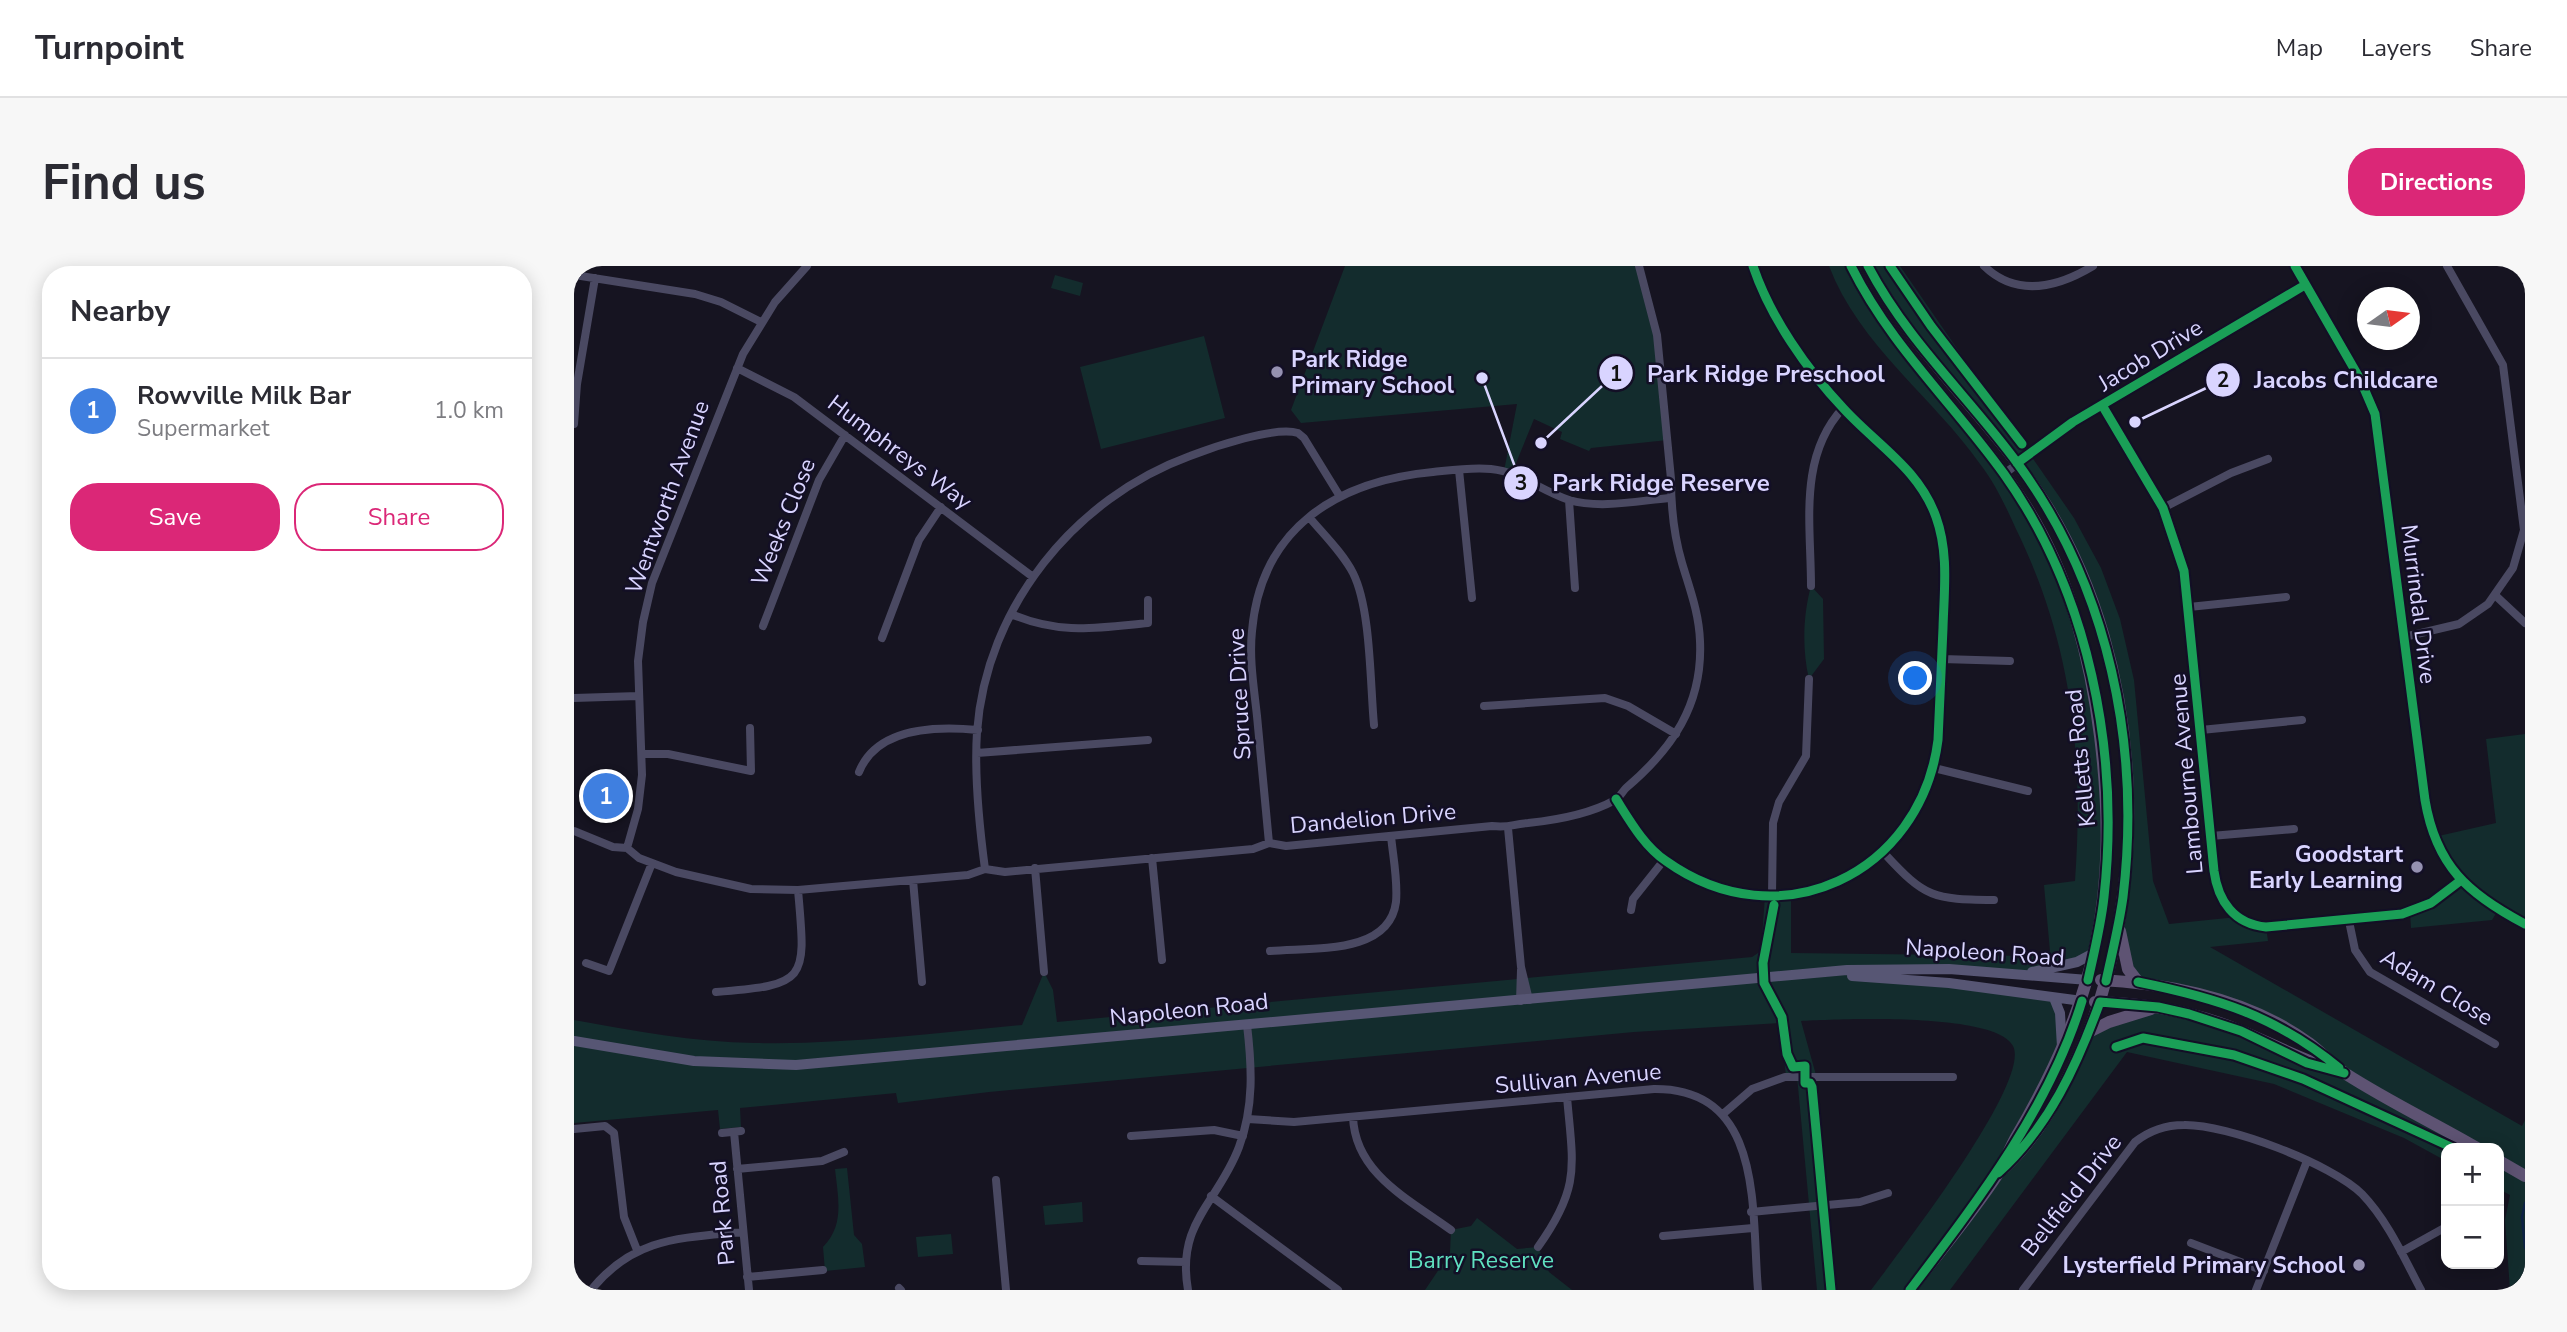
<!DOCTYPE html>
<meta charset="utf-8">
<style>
:root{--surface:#fff;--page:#f7f7f7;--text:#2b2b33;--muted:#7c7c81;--line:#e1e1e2;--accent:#db2777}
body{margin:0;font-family:"Nunito Sans",sans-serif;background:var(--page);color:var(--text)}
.controls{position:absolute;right:21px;bottom:21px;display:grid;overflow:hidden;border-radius:14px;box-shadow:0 4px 18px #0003}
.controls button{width:63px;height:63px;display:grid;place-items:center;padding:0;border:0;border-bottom:2px solid var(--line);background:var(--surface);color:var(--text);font:35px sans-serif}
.compass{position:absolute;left:1783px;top:21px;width:63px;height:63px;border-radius:50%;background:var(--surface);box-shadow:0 4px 18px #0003;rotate:76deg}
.you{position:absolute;left:1342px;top:413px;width:24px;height:24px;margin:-18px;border:5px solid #fff;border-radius:50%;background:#1a73e8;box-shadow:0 0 0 10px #1a73e833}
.badge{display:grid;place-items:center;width:46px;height:46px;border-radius:50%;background:var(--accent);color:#fff;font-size:23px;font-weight:700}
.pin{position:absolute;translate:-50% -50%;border:4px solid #fff;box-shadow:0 2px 7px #0006}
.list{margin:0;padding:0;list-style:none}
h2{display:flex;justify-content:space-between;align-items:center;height:91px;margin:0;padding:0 28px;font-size:30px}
h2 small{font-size:23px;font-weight:400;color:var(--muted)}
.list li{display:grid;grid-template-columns:46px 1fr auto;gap:21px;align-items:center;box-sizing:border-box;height:105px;padding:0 28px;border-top:2px solid var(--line)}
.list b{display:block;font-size:26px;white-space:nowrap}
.list p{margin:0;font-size:23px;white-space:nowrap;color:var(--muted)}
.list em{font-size:23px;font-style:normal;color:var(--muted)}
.actions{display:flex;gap:14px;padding:21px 28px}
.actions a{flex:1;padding:16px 0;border:2px solid var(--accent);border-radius:28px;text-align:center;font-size:24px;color:var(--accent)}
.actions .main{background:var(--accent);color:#fff}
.map{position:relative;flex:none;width:1951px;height:1024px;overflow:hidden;border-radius:28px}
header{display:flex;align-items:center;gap:42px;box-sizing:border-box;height:98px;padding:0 35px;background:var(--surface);border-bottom:2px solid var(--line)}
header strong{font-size:33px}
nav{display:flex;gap:38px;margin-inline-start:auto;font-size:24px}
.intro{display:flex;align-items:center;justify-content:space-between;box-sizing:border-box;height:168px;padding:0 42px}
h1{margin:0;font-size:49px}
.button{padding:18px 32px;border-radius:28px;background:var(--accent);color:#fff;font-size:24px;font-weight:700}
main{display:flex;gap:42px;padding:0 42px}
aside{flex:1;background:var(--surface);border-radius:28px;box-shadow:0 4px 18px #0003}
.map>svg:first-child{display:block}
.green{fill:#132c2d}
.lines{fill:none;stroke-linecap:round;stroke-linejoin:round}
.stream{stroke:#0d2144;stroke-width:2.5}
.minor{stroke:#4a4962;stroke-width:8}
.secondary{stroke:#575674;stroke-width:10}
.primary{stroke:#5e5373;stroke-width:12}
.cycleway-casing{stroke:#130f26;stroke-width:13}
.cycleway{stroke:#1a9f57;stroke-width:9}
.poi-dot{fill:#9591b1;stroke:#130f26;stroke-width:2.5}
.labels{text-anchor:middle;stroke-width:5;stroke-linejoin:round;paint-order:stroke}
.street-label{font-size:23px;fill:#d9d4ff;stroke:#130f26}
.poi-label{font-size:23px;font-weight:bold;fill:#d9d4ff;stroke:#130f26;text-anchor:end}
.park-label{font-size:23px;fill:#5fe0c0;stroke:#130f26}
.leader{fill:none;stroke:#d9d4ff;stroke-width:2.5}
.callout-dot{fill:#d9d4ff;stroke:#130f26;stroke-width:2.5}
.mark-label{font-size:21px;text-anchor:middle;font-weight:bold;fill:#111}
.callout-label{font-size:24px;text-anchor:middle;font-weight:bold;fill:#d9d4ff;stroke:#130f26;stroke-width:5;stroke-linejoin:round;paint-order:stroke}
</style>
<header>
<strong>Turnpoint</strong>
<nav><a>Map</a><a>Layers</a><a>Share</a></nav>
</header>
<div class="intro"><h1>Find us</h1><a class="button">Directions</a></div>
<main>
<aside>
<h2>Nearby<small></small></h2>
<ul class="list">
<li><span class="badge" style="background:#3f7fe0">1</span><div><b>Rowville Milk Bar</b><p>Supermarket</p></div><em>1.0 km</em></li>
</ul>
<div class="actions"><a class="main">Save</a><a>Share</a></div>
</aside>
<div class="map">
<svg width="1951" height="1024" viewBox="0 0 1951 1024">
<rect width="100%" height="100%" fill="#161421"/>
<path class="green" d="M771,0H1065L1074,27L1094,174L1017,182L1015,185L986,173L988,166L960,153L938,207L930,205L943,138L727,157L717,144Z
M1255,0H1277L1453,242L1504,355L1532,534L1520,687L1449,708L1340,702L1300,711L1480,732L1488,786L1438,879L1457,873L1515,766L1584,741L1768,806L1678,747L1564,716L1545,661L1551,501L1530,370L1474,243L1353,90L1294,0H1326L1500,252L1527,302L1546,353L1560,414L1579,615L1595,658L1663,651L1692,661L1694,675L1636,681L1948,860L1951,854V1024H1936L1931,954L1936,929L1925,923V882H1872V895L1830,872L1700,818L1553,786L1376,1024H1297C1323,989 1458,816 1439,780C1422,746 1264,753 1227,755L1242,809L1262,1024H1243L1223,810H1212L1206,757L1060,766L415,826L324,837L322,827L166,842L167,861L146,863L144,844L0,857V754C59,765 120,776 181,777C269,779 360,767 448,759L470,706L479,724L483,756L1178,691L1187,685L1191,630L1217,628V687L1463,690L1476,685L1470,619L1501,615C1510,490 1498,377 1442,263C1432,241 1421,217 1406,198C1359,131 1285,79 1255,0Z
M481,9L509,17L506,30L477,22Z
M630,70L651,152L527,183L506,101Z
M1237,320L1249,333L1250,393L1235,413C1228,384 1229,349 1237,320Z
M1951,468V658L1924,644L1918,654L1837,662L1836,646L1886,615L1860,571L1922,557L1912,473Z
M273,902L280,969L288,978L291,1001L251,1005L249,981C271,959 264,932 261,903Z
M508,936L509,956L471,959L469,940Z
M903,952L943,983L964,981L975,1006L998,1024H851L876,987L877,964L897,960Z
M377,968L379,988L344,991L342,971Z"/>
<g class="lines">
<path class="stream" d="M1951,937L1948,951L1951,982"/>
<path class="minor" d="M1410,0C1443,32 1484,21 1519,0
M1721,0L1786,113L1801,148L1851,534C1862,600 1894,628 1951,658
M0,9L121,28L147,36L187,56
M163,102L220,131L459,311
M1528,139L1589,242L1610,305L1640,605C1644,635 1660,658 1692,661L1828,648L1857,637L1886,615
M0,158L3,118L21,12
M885,204L898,332
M1430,208L1499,156L1731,19
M995,234L1001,322
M1589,242L1657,207L1694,193
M735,251C750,269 768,286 779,307C797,343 796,417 800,459
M1237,320C1237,258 1224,191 1269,142
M1922,330L1951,357
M1615,341L1712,331
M437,348C486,369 522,362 574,357V334
M189,360L245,214L271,169
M1830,371L1885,358L1914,338L1939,302L1950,264L1929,99L1873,0
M308,372L345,274L367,241
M1368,393L1436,395
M0,432L64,430
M910,440L1031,432L1054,440L1102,468
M1627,464L1728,454
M403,487L574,474
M70,488H94L177,505L176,462
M1360,502L1454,525
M285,506C303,461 363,460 404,464
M1042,533C1056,555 1070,580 1092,595C1205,676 1347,608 1364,474C1366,437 1367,399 1369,362C1370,325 1375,287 1362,251C1345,203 1303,179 1270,143C1233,104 1196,51 1179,0
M934,562L947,701L955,734
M0,565L39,581L53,582L65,592L102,606L177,623L224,624L394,609L411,603L431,606L679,583L695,577L712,580L918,560C938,562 937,558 954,557C983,554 1016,548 1041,534C1046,531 1048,526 1052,522C1098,483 1129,439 1126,375C1125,347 1116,324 1108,297C1100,270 1097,240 1097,213L1083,69L1065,0
M1637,570L1720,563
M695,577C691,535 687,492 683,450C680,422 675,393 678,365C687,262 763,215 859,206C878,204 898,201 917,203C947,206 967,225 995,234C1026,243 1063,235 1095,232
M53,582L64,543L68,509L64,395L69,356L78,317L169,88L201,36L233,0
M1310,587C1352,633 1359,633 1420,634
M578,592L588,694
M461,602L470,706
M411,603C405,558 400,511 403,466C412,341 501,232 616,190C639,181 701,160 724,167L730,172L765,229
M339,614L348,716
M1198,629L1199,557L1205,536L1232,490L1235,413
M1057,644L1059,633L1090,594
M1775,655L1781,684L1796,706L1921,778
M696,685C736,681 815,690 822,636C824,614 819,591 817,570
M12,697L35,705L78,597
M142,726C235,719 232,714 224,624
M946,735L947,704
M1149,848L1178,823L1211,811H1379
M779,851C781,908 836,934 877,964
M674,853L720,856L1080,823C1191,822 1177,945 1184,1024
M0,863L31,860L40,867L50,951L63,984
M160,866L175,1024
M148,867L167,865
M557,870L640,864L669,870
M163,903L248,895L270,886
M422,914L432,1024
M637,930L764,1024
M1177,946L1286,936L1314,927
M1089,970L1179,962
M1617,977L1690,1005
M964,981C1007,921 999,900 993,831
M1827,986L1872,961
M567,995L612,996
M173,1011L249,1004
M325,1022L327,1024
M17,1024C60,971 106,972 169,966
M614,1024C602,956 644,937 665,881C680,841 678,801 673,759
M1449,1024L1561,876C1575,865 1592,859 1610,859C1653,858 1758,898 1788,928C1814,955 1830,992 1847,1024
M1682,1024L1733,895"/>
<path class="secondary" d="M1458,706L1503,696L1520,687
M1278,710L1375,717L1508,735
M1480,732L1486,747L1488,781
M0,775L120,795L222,799L1273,704L1375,703L1514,714"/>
<path class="primary" d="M1277,0C1322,91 1400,156 1453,242C1496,311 1516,390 1526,470C1546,630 1522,735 1441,873C1435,884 1430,898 1423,909C1397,949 1365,986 1336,1024
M1294,0C1341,90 1421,156 1474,242C1569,397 1580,623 1505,788C1486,830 1464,871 1430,902
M1546,665L1554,703L1564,716
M1527,714C1598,718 1676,734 1735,777C1748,787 1759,799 1772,808C1814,835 1860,857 1903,882
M1521,736C1571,737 1621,746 1667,765C1701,779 1731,796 1767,806
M1515,766L1535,756L1577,743
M1925,895L1951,910"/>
<g class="cycleway-casing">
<path id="cycleway" d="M1277,0C1316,79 1379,137 1430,208C1515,327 1546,486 1530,631C1527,659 1520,687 1514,714
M1294,0C1333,75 1395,131 1444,198C1535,322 1567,480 1549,631C1545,660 1538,687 1532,715
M1316,0L1357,60L1448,178
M1721,0L1786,113L1801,148L1851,534C1862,600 1894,628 1951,658
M1528,139L1589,242L1610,305L1640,605C1644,635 1660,658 1692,661L1828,648L1857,637L1886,615
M1443,197L1499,156L1731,19
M1042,533C1056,555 1070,580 1092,595C1205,676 1347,608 1364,474C1366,437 1367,399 1369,362C1370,325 1375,287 1362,251C1345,203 1303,179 1270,143C1233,104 1196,51 1179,0
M1200,639L1189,697L1190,717L1208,751L1213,788L1219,801L1231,800V817H1236L1238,821L1257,1024
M1564,716C1643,732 1702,750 1765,802
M1542,781L1569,772L1660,789L1729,813L1879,882
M1424,907C1475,861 1503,799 1526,736L1584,741L1615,748L1667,765L1733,797L1770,807
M1336,1024C1403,936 1475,843 1508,735"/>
</g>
<use href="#cycleway" class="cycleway"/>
</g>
<g class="poi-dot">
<circle cx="703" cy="106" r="7"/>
<circle cx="1843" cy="601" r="7"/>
<circle cx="1785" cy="999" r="7"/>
</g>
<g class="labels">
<g class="street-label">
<text transform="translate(1576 89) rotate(-31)" y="8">Jacob Drive</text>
<text transform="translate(326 186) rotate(37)" y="8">Humphreys Way</text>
<text transform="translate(93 231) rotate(-70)" y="8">Wentworth Avenue</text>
<text transform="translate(209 256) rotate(-68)" y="8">Weeks Close</text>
<text transform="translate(1845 338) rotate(83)" y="8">Murrindal Drive</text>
<text transform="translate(665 428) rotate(-93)" y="8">Spruce Drive</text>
<text transform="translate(1506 492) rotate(-96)" y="8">Kelletts Road</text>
<text transform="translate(1612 508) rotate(-95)" y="8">Lambourne Avenue</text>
<text transform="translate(799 552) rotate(-5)" y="8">Dandelion Drive</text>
<text transform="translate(1411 686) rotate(4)" y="8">Napoleon Road</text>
<text transform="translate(1863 721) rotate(31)" y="8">Adam Close</text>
<text transform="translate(615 743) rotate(-6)" y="8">Napoleon Road</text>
<text transform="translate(1004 812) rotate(-5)" y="8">Sullivan Avenue</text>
<text transform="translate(1497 929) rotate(-52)" y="8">Bellfield Drive</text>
<text transform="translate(148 947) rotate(-95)" y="8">Park Road</text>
</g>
<g class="poi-label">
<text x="717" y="101" text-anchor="start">Park Ridge<tspan x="717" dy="26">Primary School</tspan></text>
<text x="1829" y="596">Goodstart<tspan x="1829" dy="26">Early Learning</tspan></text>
<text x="1771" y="1007">Lysterfield Primary School</text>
</g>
<g class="park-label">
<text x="907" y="1002">Barry Reserve</text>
</g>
</g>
<path class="leader" d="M967 177L1042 107M1561 156L1649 114M908 112L947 217"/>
<g class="callout-dot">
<circle cx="967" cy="177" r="7"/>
<circle cx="1561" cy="156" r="7"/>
<circle cx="908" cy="112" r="7"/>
<circle cx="1042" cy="107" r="18"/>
<circle cx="1649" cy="114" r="18"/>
<circle cx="947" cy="217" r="18"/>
</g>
<g class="mark-label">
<text x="1042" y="115">1</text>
<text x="1649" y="121">2</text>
<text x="947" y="224">3</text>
</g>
<g class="callout-label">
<text x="1192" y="116">Park Ridge Preschool</text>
<text x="1772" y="122">Jacobs Childcare</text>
<text x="1087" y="225">Park Ridge Reserve</text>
</g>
</svg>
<div class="controls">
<button>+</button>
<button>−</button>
</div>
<svg class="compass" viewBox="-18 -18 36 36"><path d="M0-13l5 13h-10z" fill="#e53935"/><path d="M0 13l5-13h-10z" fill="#7c7c81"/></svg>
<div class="you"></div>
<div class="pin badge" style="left:32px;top:530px;background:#3f7fe0">1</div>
</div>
</main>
